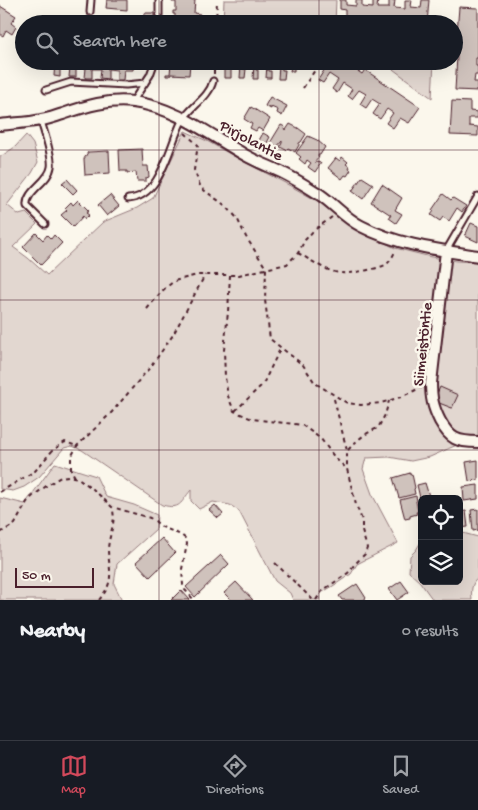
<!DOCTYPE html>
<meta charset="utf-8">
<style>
:root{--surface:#171b24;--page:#242831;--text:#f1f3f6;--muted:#9ea1a6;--line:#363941;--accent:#d1495b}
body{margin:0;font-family:"Gochi Hand",sans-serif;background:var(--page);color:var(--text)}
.controls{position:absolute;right:15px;bottom:15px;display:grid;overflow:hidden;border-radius:8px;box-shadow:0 5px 20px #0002}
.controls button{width:45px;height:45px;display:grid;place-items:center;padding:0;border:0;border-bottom:1px solid var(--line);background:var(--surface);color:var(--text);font:25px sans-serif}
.scale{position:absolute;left:15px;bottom:12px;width:79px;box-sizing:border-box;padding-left:5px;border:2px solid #4a1f2b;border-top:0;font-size:14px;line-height:18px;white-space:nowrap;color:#4a1f2b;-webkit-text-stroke:4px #fbf7ec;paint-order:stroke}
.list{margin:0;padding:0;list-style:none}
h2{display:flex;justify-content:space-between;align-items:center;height:65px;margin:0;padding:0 20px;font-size:21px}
h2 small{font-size:16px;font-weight:400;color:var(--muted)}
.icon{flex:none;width:28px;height:28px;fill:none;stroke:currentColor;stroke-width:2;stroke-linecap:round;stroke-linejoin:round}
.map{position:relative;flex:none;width:478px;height:600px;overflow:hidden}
.search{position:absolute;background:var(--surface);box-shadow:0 5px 20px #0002;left:15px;right:15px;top:15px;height:55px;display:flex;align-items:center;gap:12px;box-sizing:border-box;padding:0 18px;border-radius:28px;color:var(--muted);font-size:19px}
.sheet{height:140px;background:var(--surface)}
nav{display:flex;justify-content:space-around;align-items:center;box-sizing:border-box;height:70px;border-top:1px solid var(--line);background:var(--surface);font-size:14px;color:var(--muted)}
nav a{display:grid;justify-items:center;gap:2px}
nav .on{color:var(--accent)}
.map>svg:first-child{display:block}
.green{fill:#e2d7d0;stroke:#967b7e}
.building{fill:#cfc2bc;stroke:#4a1f2b}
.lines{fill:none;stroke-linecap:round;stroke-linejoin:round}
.service-casing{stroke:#4a1f2b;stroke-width:9}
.minor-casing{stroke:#4a1f2b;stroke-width:14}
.path{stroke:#4a1f2b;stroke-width:2;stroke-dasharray:4 4;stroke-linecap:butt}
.service{stroke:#fbf7ec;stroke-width:5}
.minor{stroke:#fbf7ec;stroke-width:10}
.grid{fill:none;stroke:#4a1f2b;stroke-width:1;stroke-opacity:0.55}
.labels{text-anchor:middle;stroke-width:5;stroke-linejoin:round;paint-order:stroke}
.street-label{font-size:16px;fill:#4a1f2b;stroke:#fbf7ec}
</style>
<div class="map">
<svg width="478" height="600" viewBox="0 0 478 600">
<rect width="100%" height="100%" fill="#fbf7ec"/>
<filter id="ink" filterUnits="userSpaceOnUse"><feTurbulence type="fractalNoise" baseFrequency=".02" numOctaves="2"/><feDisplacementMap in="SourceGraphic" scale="10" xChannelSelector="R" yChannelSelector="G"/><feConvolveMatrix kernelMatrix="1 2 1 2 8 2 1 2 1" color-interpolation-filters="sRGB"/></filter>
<g filter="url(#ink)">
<path class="green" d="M224,0H336L335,24H223Z
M382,61H434L432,98Z
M185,131L207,141L239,159L285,183L321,203L360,230L395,248L431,257L456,261L478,262V438L470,439L430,457L411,461L389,457L366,458L363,469L372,494L398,543L357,564L351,574L333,586L321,593L319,600H293L290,593L275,581L239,511L230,505L213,502L199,509L191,501V490C180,503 181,510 162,505L82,450L72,446L64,448L39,477L24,487L13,491L0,489V157L15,147L26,135L33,144L38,162L32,173L7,205L19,215L26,213L37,224L13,247L28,258L47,275L103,222L137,208L153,198Z
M55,463L96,476L106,497L134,505L157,515L156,529L117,564L114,584L122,600H0V498L25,504Z
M459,532L478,537V578C471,583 471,592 472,600H433L420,582L409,572L410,556L416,550L422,540V581H459Z"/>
<path class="building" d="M107,0H127V10L106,8Z
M172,0H195L194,13L200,14L199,21H195V24H172V22H175V14H173V11H176V2H172Z
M340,0H346V5L356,6V0H362V7L373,8V0H378L377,8H389V0H395L394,8L405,9V0H412L411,7L421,8L422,0H429L427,24H345V10L340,9Z
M0,6L16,16L11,23L16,27L12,34L6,30L3,36L0,34Z
M459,7L478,8V58H476V66H478V75H475L474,82H478V91L455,90L458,39H454V33H457Z
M145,13H154V24H144Z
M55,61H134L133,70H124L123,80H117V70L108,69V79L100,78L101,69H92V78H85L86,68H76V77H69L70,67H60V77L54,76Z
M167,61H195L194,63H190L189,75L171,74L170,76H166V74H170L171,63H167Z
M228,61H307L306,67L294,66V71H290L291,67L282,66V70H285L284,79H278L279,65H268V71H271V78H266L267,65L256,64V70H258V79H253L254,64H243V69H246L245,78H240L241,64L230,63V69H231V78H224V67L228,68Z
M330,61H343L362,74L365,70L420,107L409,123L400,118L393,128L386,123L393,113L387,109L380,119L373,114L380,104L372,99L366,108L360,104L366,94L359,90L352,99L348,96L352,89L343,83L337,93L332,89L338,80L329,74L323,83L318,80Z
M270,97L287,106L282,116L277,113L278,110L271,107V109L265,106Z
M452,101L470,102V111L478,112V118H469V126L478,127V136L450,135Z
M251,107L270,119L263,131L258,128L256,131L250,128L252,124L244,119Z
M290,124L298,128L306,134L301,142L299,143V145L295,152L288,148L286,150L280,147L282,143V141L277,147L270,143L281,125L285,127L284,129L286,130Z
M263,133L270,137L262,152L255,148Z
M308,136L317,140L325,147L320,155H318L319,157L315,162L321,163L315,172L308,167L311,163L307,160L305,164L299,159L301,157L296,153Z
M142,149L143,166H148L149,177L146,178V181H137L136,172L127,173V171H120L119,150Z
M109,151L110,173L85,175L84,159L88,152Z
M342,157L348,162L346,164L350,167L349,169L351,170L347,176L345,175L342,179L328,168L336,158L340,161Z
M362,177L373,184L363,199L352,191Z
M67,179L77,190L73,194L62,183Z
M382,184L402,198L395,210L402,214L396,223L389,218L391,215L371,202Z
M443,194L451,200L453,198L466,206L462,212L457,208L449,221L443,217L440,221L431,215L434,211L432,210Z
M110,195L119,206L107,216L98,205Z
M78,200L89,211L86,213L89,215L85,219L83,216L73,227L61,215L67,210L65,208L71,202L73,205Z
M471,223L478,226V242L465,236Z
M36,233L43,240L47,235L51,239L54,235L62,243L41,265L23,247Z
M440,387L458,395L452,408L434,401Z
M478,460V480L469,481L466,462Z
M410,473V475L412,474L415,488L414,489L415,494L399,498L393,478Z
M425,483L429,496L420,498L417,485Z
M478,485V499L464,501L463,487Z
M416,496L417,501H416L418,512H416L417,514L410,516V518L405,519L400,500Z
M215,505L223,514L218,518L209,510Z
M478,509V530L473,531L471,510Z
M466,511L468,527L459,528V512Z
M162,538L175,553L150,577L136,562Z
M221,555L229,564L195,597L186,587Z
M401,581L409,592L397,600L389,589Z
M236,582L253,600H231L224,593Z
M357,584L366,598L363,600H342L339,596Z
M181,590L190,600H171Z"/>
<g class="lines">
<g class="service-casing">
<path id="service" d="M90,12L91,0
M159,24V0
M46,90L71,82L126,85L145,83
M133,101L150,75L155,61
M41,121C44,132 53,157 51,167C49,182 25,191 27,206L45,224
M128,199C162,197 169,145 182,121C191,106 209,98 213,81
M446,251L478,196"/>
</g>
<g class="minor-casing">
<path id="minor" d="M0,125C14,123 28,123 41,120C49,119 56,116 63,114C86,106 109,99 133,102C175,107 210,135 245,155C257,162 271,167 283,173C295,179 308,187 319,194C334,204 345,218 361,226C397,245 439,250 478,256
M446,251L431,383C431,398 433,407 440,421C450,439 457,442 478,442"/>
</g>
<path class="path" d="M216,24L217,0
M214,74V61
M303,88L321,61
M185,133L198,145L194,170L201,188L226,206L237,218L246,237L266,268L265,300L270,339L303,365L315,383L347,403L361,405L381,403L401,397L422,387
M298,253C311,260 326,272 341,273C350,274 379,269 387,264C390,261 394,255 395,251
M230,275L228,312L224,350L225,377L228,396L234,411L252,419L302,425L321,439L335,458L347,469
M147,309L162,291L174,281L197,275H239L287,264L298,253L305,240L313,231L332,217
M235,411L263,384L281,347
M348,450C357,440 365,433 378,428L385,415L389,401
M75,477L71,470V457L77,446L112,412L152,365L173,335L205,275
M0,492L35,471L52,451L65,442L77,446
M0,533L15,524L27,502L33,496L49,484L61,477L68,476L78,478L93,489L112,507L150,518L155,521L160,526L181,535L186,539L187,544L182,569L183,585L185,590L194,600
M275,563L313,600
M99,600C103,595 107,590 109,583C112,572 108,560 108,549C109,533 117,522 112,507
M316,600L322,591L348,573L354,565L365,554L367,548L362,531V520L356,505L347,469V451L333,395"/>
<use href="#service" class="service"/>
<use href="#minor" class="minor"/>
</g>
</g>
<path class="grid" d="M159,0V24M319,0V24M159,61V600M319,61V600M0,150H478M0,300H478M0,450H478"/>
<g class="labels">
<g class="street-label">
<text transform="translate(252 139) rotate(28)" y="6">Pirjolantie</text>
<text transform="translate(421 344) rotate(-84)" y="6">Siimeistöntie</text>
</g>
</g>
</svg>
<div class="controls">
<button><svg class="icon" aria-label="locate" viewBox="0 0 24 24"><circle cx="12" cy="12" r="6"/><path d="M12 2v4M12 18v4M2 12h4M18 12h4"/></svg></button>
<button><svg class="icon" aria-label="layers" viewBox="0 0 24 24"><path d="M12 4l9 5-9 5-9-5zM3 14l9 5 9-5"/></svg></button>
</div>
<div class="scale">50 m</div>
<div class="search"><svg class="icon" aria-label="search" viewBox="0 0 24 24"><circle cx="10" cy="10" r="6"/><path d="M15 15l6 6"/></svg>Search here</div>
</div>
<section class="sheet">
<h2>Nearby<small>0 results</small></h2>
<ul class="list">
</ul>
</section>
<nav>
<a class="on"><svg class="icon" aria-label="map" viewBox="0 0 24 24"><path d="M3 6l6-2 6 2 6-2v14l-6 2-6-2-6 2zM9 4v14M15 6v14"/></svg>Map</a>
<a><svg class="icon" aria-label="directions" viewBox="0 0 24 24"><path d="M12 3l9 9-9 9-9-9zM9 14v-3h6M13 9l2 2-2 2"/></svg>Directions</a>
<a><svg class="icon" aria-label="saved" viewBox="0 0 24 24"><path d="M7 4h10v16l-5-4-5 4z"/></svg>Saved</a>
</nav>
